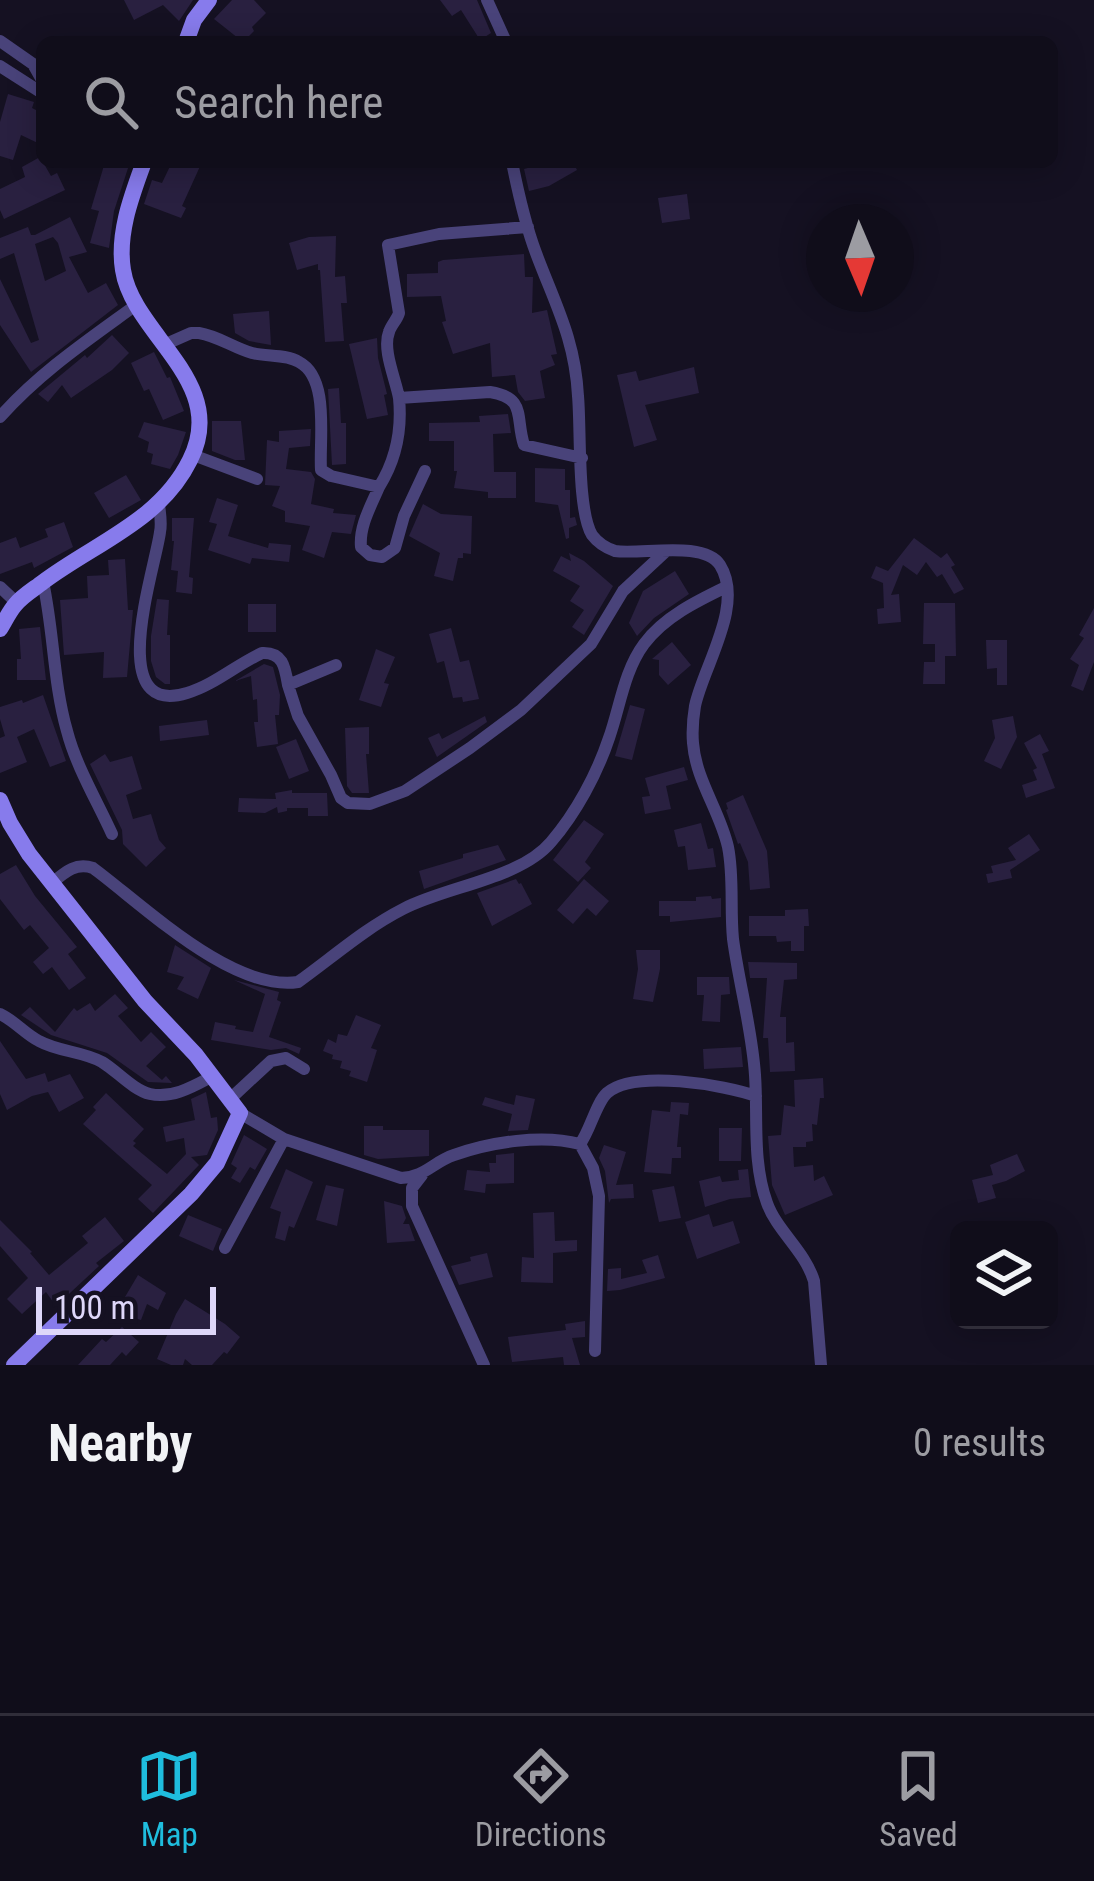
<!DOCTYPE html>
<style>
:root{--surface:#100d1a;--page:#1e1b27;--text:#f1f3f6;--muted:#9c9ca2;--line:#302d39;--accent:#1fbdde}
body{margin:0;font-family:"Roboto Condensed",sans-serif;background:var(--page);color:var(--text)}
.controls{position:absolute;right:36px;bottom:36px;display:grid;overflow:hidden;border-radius:18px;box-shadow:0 6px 30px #0003}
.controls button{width:108px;height:108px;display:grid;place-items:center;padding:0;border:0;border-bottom:3px solid var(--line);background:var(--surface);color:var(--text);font:60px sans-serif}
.compass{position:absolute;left:806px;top:204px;width:108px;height:108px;border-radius:50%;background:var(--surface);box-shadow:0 6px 30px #0003;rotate:178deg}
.scale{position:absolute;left:36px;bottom:30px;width:180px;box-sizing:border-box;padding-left:12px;border:6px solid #ded7f9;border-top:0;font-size:33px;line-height:42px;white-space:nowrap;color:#ded7f9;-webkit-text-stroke:9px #151122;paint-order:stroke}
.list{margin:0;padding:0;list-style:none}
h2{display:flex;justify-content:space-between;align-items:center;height:156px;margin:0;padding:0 48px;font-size:51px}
h2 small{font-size:39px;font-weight:400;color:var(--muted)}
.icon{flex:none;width:66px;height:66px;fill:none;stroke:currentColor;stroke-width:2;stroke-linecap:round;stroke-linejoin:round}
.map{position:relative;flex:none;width:1094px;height:1365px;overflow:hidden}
.search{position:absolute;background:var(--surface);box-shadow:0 6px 30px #0003;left:36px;right:36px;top:36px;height:132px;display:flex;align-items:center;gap:30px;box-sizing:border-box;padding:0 42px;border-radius:18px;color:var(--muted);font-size:45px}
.sheet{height:348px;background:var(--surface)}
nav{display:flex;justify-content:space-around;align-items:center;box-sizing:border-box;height:168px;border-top:3px solid var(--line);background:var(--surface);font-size:33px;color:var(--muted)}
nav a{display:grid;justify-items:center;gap:6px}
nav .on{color:var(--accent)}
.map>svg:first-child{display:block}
.building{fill:#292040;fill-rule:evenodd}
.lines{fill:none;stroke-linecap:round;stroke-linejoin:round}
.street{stroke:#49437a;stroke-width:12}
.secondary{stroke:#877bec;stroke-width:16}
</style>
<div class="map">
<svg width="1094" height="1365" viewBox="0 0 1094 1365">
<rect width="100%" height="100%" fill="#151122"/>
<path class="building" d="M124,0H193L179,21L163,5L134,20Z
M232,0H254L266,13L252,27L254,31L243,42L214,19Z
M440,0H477L491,33L480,40L461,10L452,16Z
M8,94L34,102L32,108L42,113V145L21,135L13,160L0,156V122Z
M40,157L51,176L57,173L65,190L4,219L0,210V189L25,177L22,167Z
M105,162H130L114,211L109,248L90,243L99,211L91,209Z
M172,162H202L182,206L186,208L181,218L144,204L152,180L162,183Z
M551,162H573L577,170L549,186L529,191L524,169Z
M687,194L690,219L662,223L658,198Z
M70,217L87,252L69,257L88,293L106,283L118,305L31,372L0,325V279L31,343L39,340L14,253L0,259V238L28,227L31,235H35ZM53,237L58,243L66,271L45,281L35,244Z
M336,236L335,277L345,276L347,303H341L344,341L325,342L320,270H318V264L297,270L289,243L309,237Z
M524,254L525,277H533L532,313L547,310L557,354L551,355L555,365L540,371L545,398L525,401L518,392L515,375L492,377L490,343L453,354L442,322L446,321L441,296L407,297V274L438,273V262L443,260Z
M269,311L271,345L249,341L235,333L233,314Z
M112,335L129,353L112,370L71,398L62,385L48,402L38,394L85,355L87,358Z
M377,338L378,358L387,394L384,395L388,415L367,419L349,344Z
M154,352L167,378L170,377L184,411L163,420L149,389L144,391L131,363Z
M694,367L699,393L645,405L657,440L634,447L617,375L636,371L639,381Z
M339,388L341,423H346V464L332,465L328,389Z
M508,414L511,433L493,434L494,472H516V498H488V492L454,488L457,471H454V441H429V423L480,422L479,416Z
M212,421H241L245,460H235L212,451Z
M144,422L186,432L178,455L170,469L151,464L153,454L147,452L149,442L138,437Z
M311,429L310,446L289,448L286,469L311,472L315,479L311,504L334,509L333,513L356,515L351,534L332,532L324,558L302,550L310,526L285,522V511L272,506L280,486L265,485L267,440L279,442V431Z
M535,468L565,469V490H570V518L575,517L577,525L569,528V538L566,539L558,505L535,502Z
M126,475L141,500L109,518L94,493Z
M217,498L238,505L228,536L268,548L269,543L291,545L289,562L252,558L250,564L208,550L217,524L209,522Z
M423,504L441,514L472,516L471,554L463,553V558H458L453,581L434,576L440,553L409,536Z
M172,518H194L189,577L193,578L192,594L176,592L178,571L171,570L174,541H172Z
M64,522L73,547L34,568L32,562L0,574V543L16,537L20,548L48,537L45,529Z
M914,538L941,558L947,553L955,565L951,567L964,589L954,594L942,574L937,577L926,562L917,575L903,565L891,595L899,594L901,622L878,624L877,609L884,608L883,583L871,578L876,566L888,571Z
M569,553L584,561L613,586L584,635L572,627L584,610L570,601L580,586L553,571L561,556L571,561Z
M125,559L128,610H133L127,677L103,678L104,652L64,655L60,600L88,598L87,576L109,575L108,560Z
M675,571L689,594L654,618L637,636L629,623L643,591Z
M157,599L169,600L167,635H170V684H165L156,677L151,661V636Z
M924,603H955L956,656H945V684H923L924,662H935V644H923Z
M248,604H276V632H248Z
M1094,608V662L1083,691L1071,686L1079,665L1070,659L1084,638L1079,635Z
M40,627L46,680H17V659H21L19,629Z
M451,628L460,662L469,660L479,699L463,702L462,697L453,698L444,661L437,663L429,634Z
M986,640H1007V685H997V668L987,669Z
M672,642L691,665L668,685L659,675V660L652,659Z
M376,649L395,657L384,683L389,684L381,707L359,700Z
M264,664L273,667L280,695L279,715H275L278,744L257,747L254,722H258L257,699L253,700L251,676L235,681Z
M43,695L66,761L50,767L34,729L17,737L27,762L0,773V738L5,736L0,719V707L22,700L23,703Z
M630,705L645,709L632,760L615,756Z
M485,716L487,722L437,757L428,738L439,733L442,739Z
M1013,716L1017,737L1001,769L984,761L995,738L992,720Z
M207,720L209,735L160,741L159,726Z
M369,727V754H366L369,793H352L347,786L345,728Z
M1040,734L1049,751L1042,754L1055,788L1026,798L1022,785L1037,780L1033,770L1037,768L1024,743Z
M296,739L309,771L289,779L276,747Z
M105,754L110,762L132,756L142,789L126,795L133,819L151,814L159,840L166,848L146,867L123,844L122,830L90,764Z
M684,767L688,780L666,786L671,809L645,814L642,797L650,796L645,778Z
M292,790V793H327L328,816H308V808H287V811L278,813L277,807L265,813L238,812L239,798L276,799L275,793Z
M743,795L767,851L770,888L750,890L748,862L740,843L738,844L726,810L728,809L726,803Z
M584,820L604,834L585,862L591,868L578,882L553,860Z
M701,823L708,849L713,848L716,867L688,870L685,846L678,847L674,830Z
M1029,834L1040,850L1010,870L1012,878L988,883L986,874L993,873L991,866L1016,860L1008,848Z
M498,845L506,860L424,889L419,871L463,858V854Z
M16,865L35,896L77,947L68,954L86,978L69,990L52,967L43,974L33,962L49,948L30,925L24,930L0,899V874Z
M516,879L519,884L521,883L532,904L492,926L477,893Z
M584,879L609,901L596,916L587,908L573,924L557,910Z
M711,896L712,899L721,898V917L670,922V916H659V901H696V897Z
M808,909L809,926H804V951H791V941L777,942L776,936H749V916H785V910Z
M175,945L211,968L198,999L177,989L184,977L167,972Z
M636,950H660V969L653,1002L633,999L638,969Z
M748,962L797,963V979L784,980L780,1017H786V1043L794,1042L795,1071L770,1072L768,1038H763L767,978H750Z
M697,977H729L730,994L721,995L720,1022L702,1021L704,995H697Z
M234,980L279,992L277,1000L281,1002L269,1037L301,1048L299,1054L286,1048L271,1050L211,1040L215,1022L236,1026L235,1029L253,1032L265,994Z
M115,994L128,1008L118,1016L141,1042L151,1032L166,1047L146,1066L162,1080L166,1076L172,1083L148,1082L107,1053L51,1035L21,1015L30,1007L55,1032L74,1008L77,1011L90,1003L95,1011Z
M356,1015L381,1025L371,1048L377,1050L367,1082L349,1076L351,1071L340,1068L342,1061L332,1059L333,1055L323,1051L328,1039L336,1043L338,1034L347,1036Z
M0,1041L26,1079L45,1073L48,1082L70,1074L84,1098L59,1112L48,1092L32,1096L7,1110L0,1094Z
M741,1047L743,1067L704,1069L703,1049Z
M823,1078L824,1098H820L817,1125L812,1124L813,1141L806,1142V1147H793L794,1167L813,1165L814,1181L824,1176L833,1195L785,1215L772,1185L768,1136L781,1135L784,1105L795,1107L794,1080Z
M206,1092L211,1118L217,1117L218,1130L207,1155L191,1157L199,1165L153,1213L138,1199L152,1185L83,1124L96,1110L93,1107L106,1093L144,1129L133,1141L136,1143L133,1146L167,1174L186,1154L184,1138L166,1142L163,1127L195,1120L191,1099Z
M516,1095L535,1099L528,1130L508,1131L512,1114L482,1105L485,1097L514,1105Z
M671,1102L689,1103L688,1115L680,1114L677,1147H681V1158H672L671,1174L644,1172L652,1110L670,1112Z
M364,1126H383V1130H429V1156L378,1159L364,1155Z
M719,1128H742L741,1161H719Z
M244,1135L267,1149L255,1170L250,1167L240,1183L231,1178L237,1168L231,1164Z
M604,1145L626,1152L616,1185L633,1184L634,1198L611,1199L609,1203L605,1171L599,1158Z
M514,1153V1183L486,1184L485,1193L464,1190L467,1170L490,1172L489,1163H496V1155Z
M1017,1154L1025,1171L1006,1181L992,1185L996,1198L978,1203L972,1180L993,1175L990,1165Z
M286,1169L313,1182L294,1228L289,1226L285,1241L275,1238L281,1212L270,1208Z
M748,1169L751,1197L730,1199L705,1207L699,1181L720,1176L722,1182L739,1180L738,1170Z
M326,1185L344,1189L337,1226L316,1220Z
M674,1186L681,1218L659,1222L652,1190Z
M384,1201L402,1206L406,1218L403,1224H409L415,1241L387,1243Z
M554,1212L555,1241L577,1240V1251L553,1253V1283L521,1282L522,1257L534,1258L533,1213Z
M709,1214L713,1227L733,1221L740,1243L697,1259L685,1222Z
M188,1215L222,1229L213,1251L179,1236Z
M105,1217L124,1241L96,1263L99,1266L56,1306L46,1292L22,1314L7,1299L28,1278L0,1246V1220L32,1252L30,1253L49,1275L88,1243L82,1236Z
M487,1253L493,1277L459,1285L451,1266L471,1261L470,1257Z
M658,1255L665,1278L620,1290L607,1291L608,1269L621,1268V1279L647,1273L642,1260Z
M138,1275L166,1293L158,1310L147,1304L141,1320L131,1317L136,1303L125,1297Z
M185,1299L225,1324L240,1337L227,1354L224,1352L212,1365H192L185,1359L183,1365H171L157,1359L176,1314Z
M585,1321V1337L572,1338L580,1365H564L563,1357L512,1362L508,1337L566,1330L565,1324Z
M122,1327L139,1342L126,1356L122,1352L110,1365H78L102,1339L106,1342Z"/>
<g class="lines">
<path class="street" d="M487,0L506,42
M0,41L33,64L42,80
M0,66L42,93
M512,162C518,192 525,224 536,253C555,304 575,339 578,396C581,428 577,510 592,535C598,543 606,548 615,551C641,555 704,540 720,565C745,605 703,667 695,706C693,718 692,731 693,743C696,781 720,811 728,847C734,877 730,908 733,939C739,984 752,1029 755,1075C758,1116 752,1162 767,1203C777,1231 805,1251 814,1281L821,1365
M166,344L191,333H199C218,336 234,348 252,353C267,357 286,354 299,362C330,378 319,440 321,470L331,476L379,487C371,506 359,526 361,547L370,555L382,557L395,548L404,516L425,471
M399,398C396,380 382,350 389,332C391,325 397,320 399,313L388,245L439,234L528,227
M0,417C40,372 88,340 136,305
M193,455L257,479
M379,487C396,460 402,429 399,398L490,392C527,398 515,417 524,445L582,458
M159,504C160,514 162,523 160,532C156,566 103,719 187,693C214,685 236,665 262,653C283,652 285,667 288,685L336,665
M43,582C54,632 53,682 67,731C76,766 97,801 112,834
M0,587L16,602
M288,685L298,716L331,775L341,798L348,803L370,804L405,791L470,748L521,710L591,644L623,591L665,552
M52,883C65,872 76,862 93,868C143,905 232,992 298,982C333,957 364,929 403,909C447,886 520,879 551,842C576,813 597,774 609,738C620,707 624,671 644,644C664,617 697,601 726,587
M0,1014C15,1021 25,1034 39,1041C59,1052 82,1051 102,1062C117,1071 133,1090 150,1094C173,1099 194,1086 213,1076
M229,1100L271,1061L286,1058L304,1069
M240,1113L284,1139L401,1178C425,1177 433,1162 454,1155C491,1142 542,1134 580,1144L593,1168L599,1196L595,1351
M580,1144C590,1131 596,1103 607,1093C634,1069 725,1085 756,1096
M422,1175L412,1188V1206L484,1365
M225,1248L284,1139"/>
<path class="secondary" d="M186,42L194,20L209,0
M0,629C5,621 9,612 15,605C22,596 34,589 43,582C95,543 160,521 190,460C230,382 133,335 123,270C117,233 132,195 144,162
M0,800L10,823L29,854L145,1001L196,1055L240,1113L217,1163L191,1194L14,1365"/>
</g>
</svg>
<div class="controls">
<button><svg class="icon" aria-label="layers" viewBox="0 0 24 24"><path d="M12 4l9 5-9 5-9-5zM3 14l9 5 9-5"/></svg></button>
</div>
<svg class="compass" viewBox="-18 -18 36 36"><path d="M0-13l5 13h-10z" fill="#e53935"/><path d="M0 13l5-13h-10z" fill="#9c9ca2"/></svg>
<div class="scale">100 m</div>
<div class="search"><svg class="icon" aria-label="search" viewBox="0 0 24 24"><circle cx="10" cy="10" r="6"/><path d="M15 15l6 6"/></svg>Search here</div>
</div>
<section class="sheet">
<h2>Nearby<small>0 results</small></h2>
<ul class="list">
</ul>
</section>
<nav>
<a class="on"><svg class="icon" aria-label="map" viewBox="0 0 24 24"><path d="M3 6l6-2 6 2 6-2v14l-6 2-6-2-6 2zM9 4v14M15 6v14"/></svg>Map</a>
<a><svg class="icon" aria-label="directions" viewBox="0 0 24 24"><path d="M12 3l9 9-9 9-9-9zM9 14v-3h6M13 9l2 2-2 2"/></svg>Directions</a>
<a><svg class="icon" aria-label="saved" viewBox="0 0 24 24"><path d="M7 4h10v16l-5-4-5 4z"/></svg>Saved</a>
</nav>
